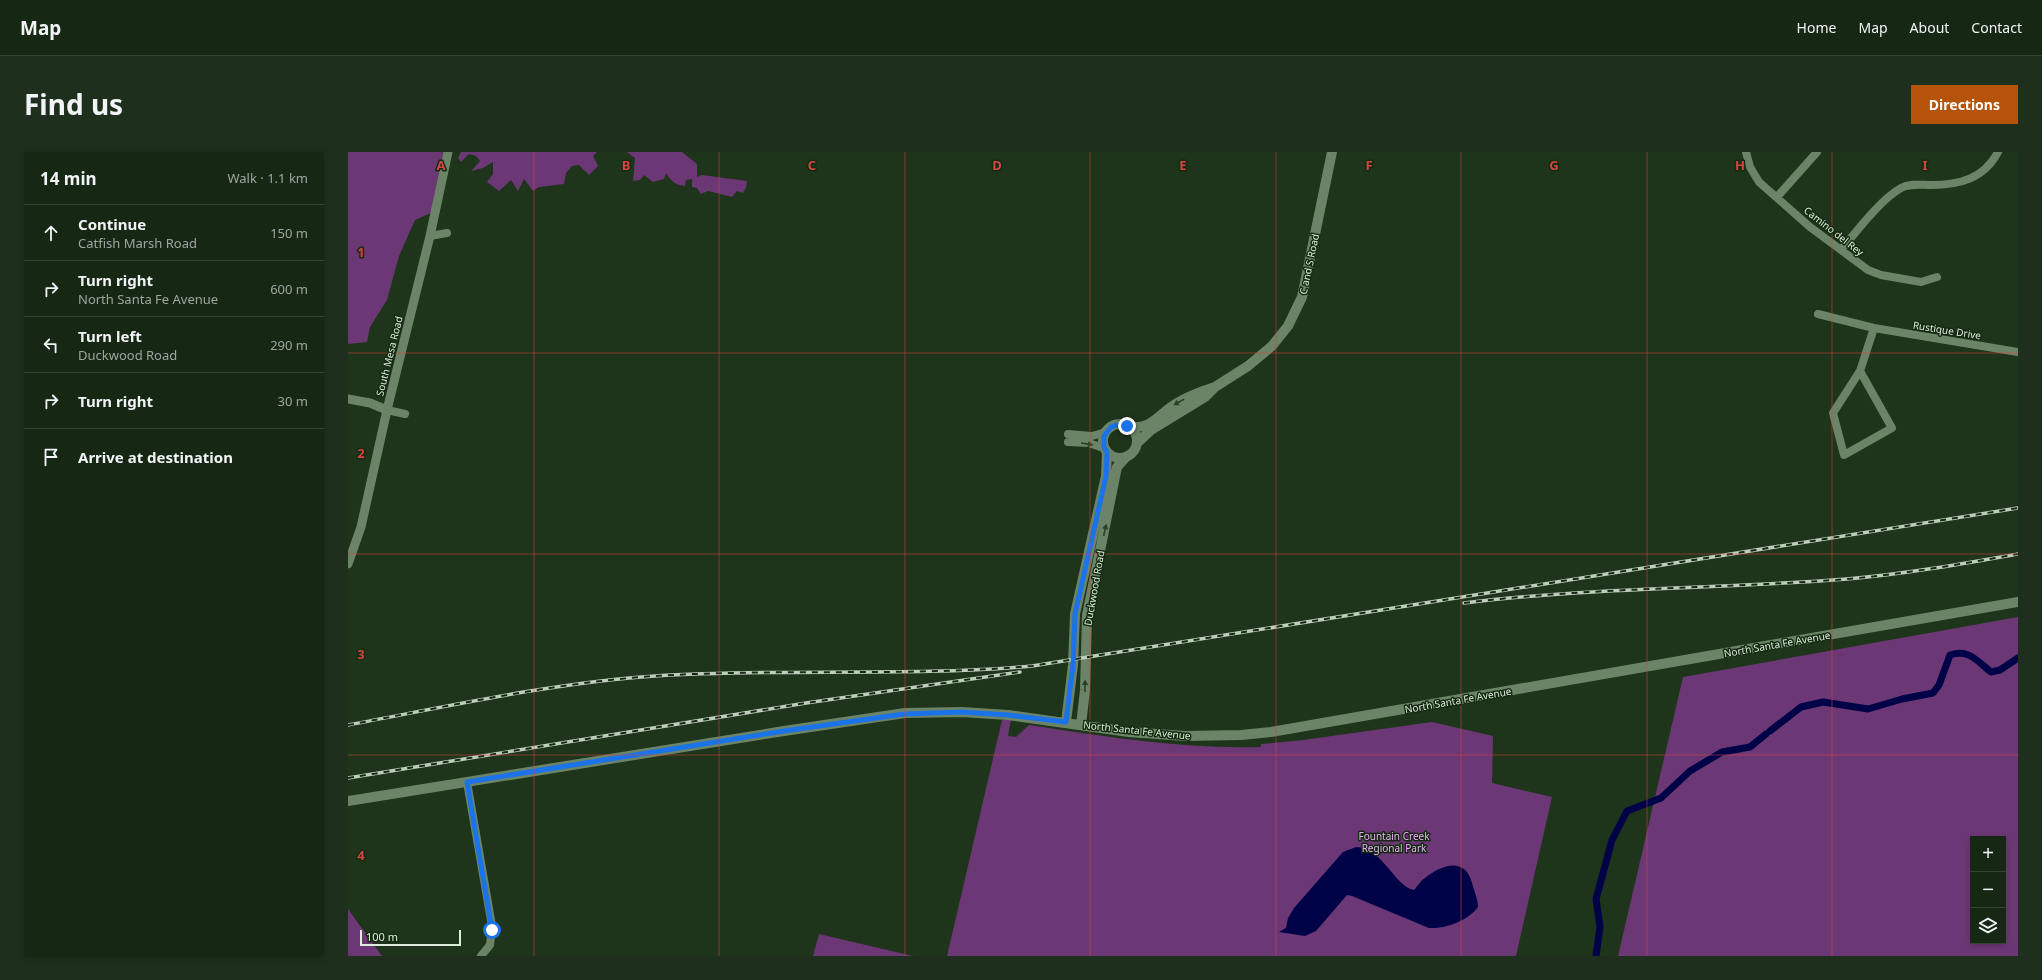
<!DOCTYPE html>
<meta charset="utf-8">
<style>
:root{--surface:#162714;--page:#1f2f1d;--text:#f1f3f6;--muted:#9ea5a0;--line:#354434;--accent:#b45309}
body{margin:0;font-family:"Noto Sans",sans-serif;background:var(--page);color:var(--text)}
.controls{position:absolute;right:12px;bottom:12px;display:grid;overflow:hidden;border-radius:0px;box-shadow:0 2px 6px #0003}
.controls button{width:36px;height:36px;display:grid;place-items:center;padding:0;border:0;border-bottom:1px solid var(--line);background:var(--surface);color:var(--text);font:20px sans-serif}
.scale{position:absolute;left:12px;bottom:10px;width:101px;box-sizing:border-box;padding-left:4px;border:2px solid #deecdc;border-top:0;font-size:11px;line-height:14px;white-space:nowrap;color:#deecdc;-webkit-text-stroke:3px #142a11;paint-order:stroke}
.stop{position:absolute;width:12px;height:12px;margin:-9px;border:3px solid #1a73e8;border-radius:50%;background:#fff}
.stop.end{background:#1a73e8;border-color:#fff;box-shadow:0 1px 4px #0008}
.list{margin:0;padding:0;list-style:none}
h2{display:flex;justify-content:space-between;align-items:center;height:52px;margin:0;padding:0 16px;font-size:17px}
h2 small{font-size:13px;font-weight:400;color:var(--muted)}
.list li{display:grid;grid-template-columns:26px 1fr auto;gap:12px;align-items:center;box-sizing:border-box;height:56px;padding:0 16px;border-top:1px solid var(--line)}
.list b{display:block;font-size:15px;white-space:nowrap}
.list p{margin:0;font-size:13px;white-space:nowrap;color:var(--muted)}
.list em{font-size:13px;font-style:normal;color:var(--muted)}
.icon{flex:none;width:22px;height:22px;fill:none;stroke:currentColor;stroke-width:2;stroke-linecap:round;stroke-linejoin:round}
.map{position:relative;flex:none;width:1670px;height:804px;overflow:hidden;border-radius:0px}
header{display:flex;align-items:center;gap:24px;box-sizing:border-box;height:56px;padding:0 20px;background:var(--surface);border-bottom:1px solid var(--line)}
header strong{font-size:19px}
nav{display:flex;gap:22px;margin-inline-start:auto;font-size:14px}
.intro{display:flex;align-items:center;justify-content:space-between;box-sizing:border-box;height:96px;padding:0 24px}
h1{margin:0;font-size:28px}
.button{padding:10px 18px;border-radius:0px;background:var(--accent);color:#fff;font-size:14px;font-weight:700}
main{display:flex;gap:24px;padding:0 24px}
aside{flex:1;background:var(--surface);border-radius:0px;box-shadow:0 2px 6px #0003}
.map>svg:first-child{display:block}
.green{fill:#6c3775;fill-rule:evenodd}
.water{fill:#000248}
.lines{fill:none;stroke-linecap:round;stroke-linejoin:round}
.canal{stroke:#000248;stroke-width:7}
.minor{stroke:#6b8467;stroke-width:8}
.tertiary{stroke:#6b8467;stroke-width:9}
.secondary{stroke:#6b8467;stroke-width:10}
.rail-casing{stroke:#bfcebc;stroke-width:3.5}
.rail{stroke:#142a11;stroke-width:2;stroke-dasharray:6;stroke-linecap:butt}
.oneway{fill:#2a4026}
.route{stroke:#1a73e8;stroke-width:5}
.grid{fill:none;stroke:#d74543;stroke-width:1;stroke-opacity:0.55}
.labels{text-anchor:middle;stroke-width:3;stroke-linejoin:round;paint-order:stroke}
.street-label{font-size:10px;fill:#deecdc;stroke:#142a11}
.park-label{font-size:10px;fill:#eaaff3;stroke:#142a11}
.grid-label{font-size:13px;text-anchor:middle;font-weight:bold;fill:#d74543;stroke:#142a11;stroke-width:3;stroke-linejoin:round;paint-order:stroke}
</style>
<header>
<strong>Map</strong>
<nav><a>Home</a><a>Map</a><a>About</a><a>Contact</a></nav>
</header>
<div class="intro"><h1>Find us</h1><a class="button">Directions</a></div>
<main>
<aside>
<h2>14 min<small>Walk · 1.1 km</small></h2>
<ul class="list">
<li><svg class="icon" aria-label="ahead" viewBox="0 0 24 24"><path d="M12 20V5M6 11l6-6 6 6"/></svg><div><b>Continue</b><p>Catfish Marsh Road</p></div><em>150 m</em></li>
<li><svg class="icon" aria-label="right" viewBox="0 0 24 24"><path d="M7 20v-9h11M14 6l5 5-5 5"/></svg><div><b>Turn right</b><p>North Santa Fe Avenue</p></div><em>600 m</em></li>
<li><svg class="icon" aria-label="left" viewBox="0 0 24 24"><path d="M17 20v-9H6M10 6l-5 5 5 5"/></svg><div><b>Turn left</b><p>Duckwood Road</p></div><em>290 m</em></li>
<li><svg class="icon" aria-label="right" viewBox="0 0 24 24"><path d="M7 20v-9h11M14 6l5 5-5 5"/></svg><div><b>Turn right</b></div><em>30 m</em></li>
<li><svg class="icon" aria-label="arrive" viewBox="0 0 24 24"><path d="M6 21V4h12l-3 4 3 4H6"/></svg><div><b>Arrive at destination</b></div></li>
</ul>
</aside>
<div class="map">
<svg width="1670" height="804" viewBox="0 0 1670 804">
<rect width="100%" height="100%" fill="#1e341b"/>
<path class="green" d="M0,0H95L83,61L67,68L51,104L39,148L22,175L19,190L0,192Z
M113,0H249L245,4L250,14L241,23L231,13L224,14L218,21L216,32L191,35L185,39L176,27L170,39L163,28L151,39L139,30L145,22V10L135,16L123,19L132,9L128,4L121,2L113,10L110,6Z
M279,0H334L349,12V25L354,23L399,29L398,35L395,41L389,39L384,45L360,39L353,42L349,36L344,35V27L338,28L337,34C327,33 323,29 318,21L316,27L305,30L296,23L292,28L285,29L287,6Z
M1670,465V804H1270L1335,525ZM1625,687H1655V789H1625Z
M654,568H663L660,584L668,585L681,573C761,585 833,597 913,595V592L955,588L1084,570L1145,584L1144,631L1204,645L1168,804H599Z
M0,757L34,804H0Z
M471,782L565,804H465Z"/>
<path class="water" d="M1008,695C1035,696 1047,735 1066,738C1070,734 1072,729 1077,726C1093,713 1117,704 1124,731C1126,739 1130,747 1130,755C1120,769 1097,777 1081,776L1004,744L999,743L968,779L957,784L931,780L938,776L940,766L946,756L995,700Z"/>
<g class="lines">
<path class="canal" d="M1422,579L1453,555L1475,550L1520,557L1554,547L1585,541L1591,533L1602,503C1621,497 1628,508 1643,520L1652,518L1670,506
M1248,804L1252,775L1248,747L1264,688L1279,659L1313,646L1342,619L1374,600L1402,595L1418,582"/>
<path class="minor" d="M1398,0L1402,15L1411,30L1462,75L1520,118L1533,123L1573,130L1589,125
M1429,45L1469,0
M82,84L99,81
M1493,98C1508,80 1533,47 1553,36C1562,31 1573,33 1583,33C1611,33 1636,27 1650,0
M1470,162L1526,176L1670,200
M1512,219L1485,261L1496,303L1544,276L1512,219L1526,176
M39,258L57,262
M720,282L744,284L758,280
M720,290L741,291L758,297
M119,630L144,774L142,793L133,804"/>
<path class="tertiary" d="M0,247L22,251L39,258
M0,412L13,375L39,258L82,84L100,0"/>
<path class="secondary" d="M755 289a17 17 0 1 1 34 0a17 17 0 1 1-34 0Z
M779,274C803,280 811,261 829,251C841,244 854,239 867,235
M789,291L803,278L857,245L867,235L900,214L924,194L940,174L954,145L984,0
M718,570L725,513L727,462L758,324L759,300
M733,573L737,538L739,463L769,315L779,304
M0,649L436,579L557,561L614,560L660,563L781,580L837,584L893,583L923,580L1670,450"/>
<g class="rail-casing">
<path id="rail" d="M1116,451C1243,435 1372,437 1499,427C1557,422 1613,412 1670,402
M0,573C102,554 204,531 307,524C433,516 559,525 684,514L1670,356
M0,626L458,551L672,520"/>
</g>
<use href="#rail" class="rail"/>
</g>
<defs><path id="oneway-solid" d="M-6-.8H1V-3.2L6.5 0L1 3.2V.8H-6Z"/></defs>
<g class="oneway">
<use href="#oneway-solid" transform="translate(831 250) rotate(151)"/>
<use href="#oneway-solid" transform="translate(739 292) rotate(9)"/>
<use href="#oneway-solid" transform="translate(757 378) rotate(-77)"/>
<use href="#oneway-solid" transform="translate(737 534) rotate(-89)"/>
</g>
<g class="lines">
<path class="route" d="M144,778L119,630L436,579L556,562L614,560L660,563L718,570L725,513L727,462L758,324L759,300L756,295V284L763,275L768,273L779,274"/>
</g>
<path class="grid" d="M186,0V804M371,0V804M557,0V804M742,0V804M928,0V804M1113,0V804M1299,0V804M1484,0V804M0,201H1670M0,402H1670M0,603H1670"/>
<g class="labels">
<g class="street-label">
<text transform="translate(1486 79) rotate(38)" y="4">Camino del Rey</text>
<text transform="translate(961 112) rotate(-78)" y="4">C and S Road</text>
<text transform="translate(1599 178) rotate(9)" y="4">Rustique Drive</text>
<text transform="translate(41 204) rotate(-76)" y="4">South Mesa Road</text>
<text transform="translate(746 436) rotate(-80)" y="4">Duckwood Road</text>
<text transform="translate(1429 492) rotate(-10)" y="4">North Santa Fe Avenue</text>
<text transform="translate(1110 548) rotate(-10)" y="4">North Santa Fe Avenue</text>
<text transform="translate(789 578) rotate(6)" y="4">North Santa Fe Avenue</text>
</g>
<g class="park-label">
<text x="1046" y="688">Fountain Creek<tspan x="1046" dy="12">Regional Park</tspan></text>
</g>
</g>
<g class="grid-label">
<text x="93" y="18">A</text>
<text x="278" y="18">B</text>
<text x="464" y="18">C</text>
<text x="649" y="18">D</text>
<text x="835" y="18">E</text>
<text x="1021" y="18">F</text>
<text x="1206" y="18">G</text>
<text x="1392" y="18">H</text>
<text x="1577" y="18">I</text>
<text x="13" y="105">1</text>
<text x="13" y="306">2</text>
<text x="13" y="507">3</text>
<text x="13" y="708">4</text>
</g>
</svg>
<div class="controls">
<button>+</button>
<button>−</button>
<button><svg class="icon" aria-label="layers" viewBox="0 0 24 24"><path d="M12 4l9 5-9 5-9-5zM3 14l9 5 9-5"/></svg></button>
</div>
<div class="scale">100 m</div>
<div class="stop" style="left:144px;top:778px"></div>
<div class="stop end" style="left:779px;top:274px"></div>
</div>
</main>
